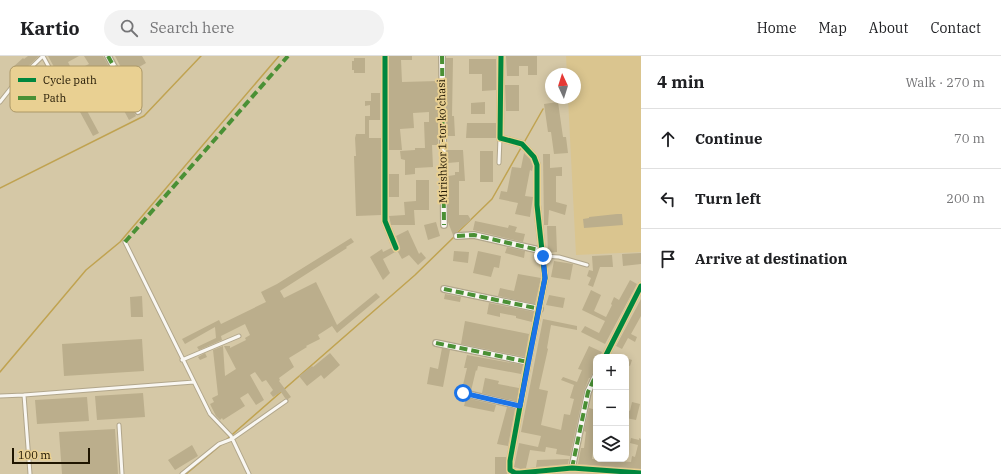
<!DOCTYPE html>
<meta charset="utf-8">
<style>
:root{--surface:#fff;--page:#f2f2f2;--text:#202124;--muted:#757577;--line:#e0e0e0}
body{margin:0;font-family:"IBM Plex Serif",serif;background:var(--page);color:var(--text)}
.controls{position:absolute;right:12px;bottom:12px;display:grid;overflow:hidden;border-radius:8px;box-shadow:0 2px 10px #0003}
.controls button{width:36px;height:36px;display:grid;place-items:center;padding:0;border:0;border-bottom:1px solid var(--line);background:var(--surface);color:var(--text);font:20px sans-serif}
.compass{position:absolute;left:545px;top:12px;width:36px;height:36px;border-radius:50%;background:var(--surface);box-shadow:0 2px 10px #0003;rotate:356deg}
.scale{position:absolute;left:12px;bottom:10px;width:78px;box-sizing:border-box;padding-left:4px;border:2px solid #1f1500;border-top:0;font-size:11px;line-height:14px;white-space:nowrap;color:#1f1500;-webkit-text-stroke:3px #e9d092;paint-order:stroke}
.stop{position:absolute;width:12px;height:12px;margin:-9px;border:3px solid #1a73e8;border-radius:50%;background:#fff}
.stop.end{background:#1a73e8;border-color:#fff;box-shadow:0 1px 4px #0008}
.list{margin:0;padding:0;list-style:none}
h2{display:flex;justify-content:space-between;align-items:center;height:52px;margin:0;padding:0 16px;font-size:17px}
h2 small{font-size:13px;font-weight:400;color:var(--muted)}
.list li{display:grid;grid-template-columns:26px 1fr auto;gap:12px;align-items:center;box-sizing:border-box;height:60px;padding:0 16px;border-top:1px solid var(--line)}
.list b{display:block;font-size:15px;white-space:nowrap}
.list em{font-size:13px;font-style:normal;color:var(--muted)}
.icon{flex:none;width:22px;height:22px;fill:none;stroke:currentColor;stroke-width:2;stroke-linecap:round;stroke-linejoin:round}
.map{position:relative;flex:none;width:641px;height:418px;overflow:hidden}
header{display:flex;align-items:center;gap:24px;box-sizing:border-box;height:56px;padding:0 20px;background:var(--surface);border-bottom:1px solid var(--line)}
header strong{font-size:19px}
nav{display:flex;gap:22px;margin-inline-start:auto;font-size:14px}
.search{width:280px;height:36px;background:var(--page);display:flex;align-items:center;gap:10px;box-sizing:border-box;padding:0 14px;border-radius:22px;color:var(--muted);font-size:15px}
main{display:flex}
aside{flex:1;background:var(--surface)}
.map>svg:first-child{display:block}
.built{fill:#dac58f}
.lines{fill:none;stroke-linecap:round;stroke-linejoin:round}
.stream{stroke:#c0a351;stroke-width:1.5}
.building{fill:#bbae8c}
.lane-casing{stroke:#b1a68b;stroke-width:5}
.street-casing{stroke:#b1a68b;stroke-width:8}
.lane{stroke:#f9f7f2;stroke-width:3}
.street{stroke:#f9f7f2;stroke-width:5.5}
.quiet{stroke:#4a9035;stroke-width:4;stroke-dasharray:8 4;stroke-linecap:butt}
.cycleway-casing{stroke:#e9d092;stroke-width:8}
.cycleway{stroke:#00873e;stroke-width:5}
.route{stroke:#1a73e8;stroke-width:5}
.labels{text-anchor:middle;stroke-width:4;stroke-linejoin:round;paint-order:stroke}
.street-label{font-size:11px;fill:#1f1500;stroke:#e9d092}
.key{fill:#e9d092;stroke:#ac9866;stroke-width:1}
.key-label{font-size:11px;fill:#1f1500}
</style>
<header>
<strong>Kartio</strong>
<div class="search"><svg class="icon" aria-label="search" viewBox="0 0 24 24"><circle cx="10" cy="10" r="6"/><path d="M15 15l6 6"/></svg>Search here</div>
<nav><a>Home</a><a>Map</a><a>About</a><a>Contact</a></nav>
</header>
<main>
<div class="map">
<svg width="641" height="418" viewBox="0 0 641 418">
<rect width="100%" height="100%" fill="#d5c8a6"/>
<path class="built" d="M566,0H641V196L576,199L568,42H575V18H567Z"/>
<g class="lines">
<path class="stream" d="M0,132L144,60L201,0
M457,177L492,143L543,53
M0,316L86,214L120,186L279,0
M226,384L415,219L455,180
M186,418L222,388"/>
</g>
<path class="building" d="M28,0H39L19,19L12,12L23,2L24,3Z
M48,0H79L68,6L73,16L89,8L84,0H103L136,60L129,64L106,21L99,24L93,12L80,18L87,31L90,29L99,46L83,54L74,38L70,40Z
M115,0H142L146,7L125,19Z
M389,0H412V4H401L402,26L438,25V89H432L433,111L415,112V118L405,119V104L401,103L400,95L415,94V92H425L424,66H429V56L413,57L414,72L400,73L402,94H389Z
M506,0H537V19H528V10H519V20H507Z
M354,2H365V17H354V14H352V5H354Z
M446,2H453L452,60H454L455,80H447Z
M469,3H496V34L482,35V18H469Z
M505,29H519V55H506Z
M371,37H380V64H369V82H381V159L356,160L354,100H356L355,82L356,78H365V60H370V49L365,50V45H371Z
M485,46V58H471V47Z
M558,46L563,81H566L568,97L554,98L551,76H548L544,48Z
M86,53L99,77L93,80L80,56Z
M467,67H496V82H466Z
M447,94H463L465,125H459V159H468L471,164L453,179L448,166V120L455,119V116H459V106L448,107Z
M480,95H493V126H480Z
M524,97L530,103L533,110L532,115L530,114L525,140L533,141L530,161L515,158L518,147L499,143L501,135L507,136L512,111L521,112Z
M543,98H550V112L562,111V120H556V146L567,149L565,159L549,154L548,169H544Z
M389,118H399V141H389Z
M416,124H429V154H414L415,169H391L389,160L405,159L404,146L416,145Z
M617,158H622L623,169L584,172L583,163L589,162V161Z
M475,165L508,172L509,169L517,171L515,176L525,178L523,186L473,174Z
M436,166L440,180L428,184L424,169Z
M547,170H556L557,196L548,197Z
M408,174L419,198L421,196L426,202L418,209L409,199L402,203L398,196L400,191L396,180Z
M351,182L354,186L346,191L347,192L280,235L284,242L316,226L337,269L376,237L380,241L337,277L332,270L318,279L320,283L306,290L307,291L289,302L294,311L279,322L280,324L279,325L291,341L288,343L285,342L281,336L273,341L270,337L273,334L266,324L262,326L255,316L250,319L264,344L256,349L248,337L240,342L245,350L223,364L222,362L220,364L216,360L210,348L214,346L212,342L218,339L213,294L223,290L225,320L236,313L224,290H230V292L246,284L245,282L250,279L245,268L221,280L222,284L199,294L197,291L216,282L215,271L185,288L182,283L219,264L221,268L266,246L261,236L277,228Z
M507,191L525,195L524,202L505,197Z
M391,192L395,196L383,203L390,217L383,224L370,201L382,193L383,196Z
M454,195L469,196L468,207L453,205Z
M478,195L501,200L499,212L494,211L491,221L473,217Z
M641,197V208L623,210L622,198Z
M612,199L613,211H600L593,231L588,229L591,222L587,220L589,214L593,215L592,200Z
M554,205L573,208L570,224L551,221Z
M518,218L541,222L535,248L498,240L500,232L514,235Z
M630,224L637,228L605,288L581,276L585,270L599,277L605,265L582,254L591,234L601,239L594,255L606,261L612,249L611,248L614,241L619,244Z
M445,238L461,241L460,246L444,243Z
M549,239L565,242L563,252L546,249Z
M142,240L143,261H131L130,241Z
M641,243V260L631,278L637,281L635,286L628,282L622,293L616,290Z
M489,247L534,256L532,266L516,262V260L500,257V261L487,258Z
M543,263L577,270V274L551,269L547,292L548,293L539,333L548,335L541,369L561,374L564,358L570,359L574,343L570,342L574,329L561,324L563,321L577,326L582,314L578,313L589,290L602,296L600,301H596V310L590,322H589L584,335L570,400L556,398L557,393L546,391L545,396L530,394L526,412L521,413L514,411L519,387L538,391L541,380L521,376Z
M465,265L529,278L525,301L461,288Z
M142,283L144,315L64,320L62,288Z
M442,292L450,294L443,331L427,328L430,311L438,313Z
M205,297L207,301L200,304L198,301Z
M330,297L340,309L324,323L321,319L307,330L299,320L312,310L313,311Z
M467,299L523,309L521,318L478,310L477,315L476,314L471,335L462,333L467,312H464Z
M626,302L632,304L630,310L626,309Z
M485,322L499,325L498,328L519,332L517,345L482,337Z
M143,337L145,361L97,364L95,340Z
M87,341L89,365L37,368L35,344Z
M466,342L496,349L494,356L464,350Z
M632,346L640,348L636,364L626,362L628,354L630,355Z
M507,351L515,353L508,390L497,388Z
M589,352L596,354V393H593L592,403L614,405V403H619L618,405L631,406L632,400L635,401L638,389L630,387L631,382L639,384V382L641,383V413L578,408L581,392H584L586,376L584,375Z
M115,373L118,418H62L59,376Z
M192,389L198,400L175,414L168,404Z
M495,401H506L507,418H495Z
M569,403L568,408L536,411L537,404Z"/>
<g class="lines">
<g class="lane-casing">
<path id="lane" d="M0,46L15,27L43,0L50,13
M499,107L500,82
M125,186L210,358L231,380L249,418
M543,200L559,201L587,209
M182,304L239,280
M0,340L24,339
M119,369L122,418
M30,418L24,339L194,326
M182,418L219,388L232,383L286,345"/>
</g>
<g class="street-casing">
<path id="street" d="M108,0L138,55
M385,0V165L396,192
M442,0L444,169
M501,0L500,82L522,88L534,101L537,109V149L545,222L528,306L510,405V414L515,417H520L572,412L641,417
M457,180L474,179L543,195
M444,233L540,253
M436,287L528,306
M605,301L641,230
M463,337L520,350
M572,412L588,336L596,319"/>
</g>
<use href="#lane" class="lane"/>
<use href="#street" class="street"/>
<path class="quiet" d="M108,0L138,55
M442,0L444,169
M457,180L474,179L543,195
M125,186L288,0
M444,233L540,253
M436,287L528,306
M463,337L520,350
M572,412L588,336L596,319"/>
<g class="cycleway-casing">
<path id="cycleway" d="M385,0V165L396,192
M501,0L500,82L522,88L534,101L537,109V149L545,222L528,306L510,405V414L515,417H520L572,412L641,417
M605,301L641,230"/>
</g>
<use href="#cycleway" class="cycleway"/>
</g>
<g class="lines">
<path class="route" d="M463,337L520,350L545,222L543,200"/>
</g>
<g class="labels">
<g class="street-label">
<text transform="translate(442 85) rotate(-91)" y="4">Mirishkor 1-tor ko'chasi</text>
</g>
</g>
<rect x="10" y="10" width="132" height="46" rx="6" class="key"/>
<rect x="18" y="22" width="18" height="4" fill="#00873e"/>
<rect x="18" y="40" width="18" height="4" fill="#4a9035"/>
<g class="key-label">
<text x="43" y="28">Cycle path</text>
<text x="43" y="46">Path</text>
</g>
</svg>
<div class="controls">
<button>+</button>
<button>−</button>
<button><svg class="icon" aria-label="layers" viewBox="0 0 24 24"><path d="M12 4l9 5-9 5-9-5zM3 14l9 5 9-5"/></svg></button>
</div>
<svg class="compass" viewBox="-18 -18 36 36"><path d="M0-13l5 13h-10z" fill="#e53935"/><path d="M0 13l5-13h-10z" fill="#757577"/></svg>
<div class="scale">100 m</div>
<div class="stop" style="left:463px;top:337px"></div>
<div class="stop end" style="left:543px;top:200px"></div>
</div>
<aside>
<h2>4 min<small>Walk · 270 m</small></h2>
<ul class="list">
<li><svg class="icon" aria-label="ahead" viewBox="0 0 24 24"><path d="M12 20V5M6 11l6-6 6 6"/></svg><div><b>Continue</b></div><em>70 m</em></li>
<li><svg class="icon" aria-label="left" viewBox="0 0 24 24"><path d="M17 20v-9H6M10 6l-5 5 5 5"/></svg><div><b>Turn left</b></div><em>200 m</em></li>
<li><svg class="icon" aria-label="arrive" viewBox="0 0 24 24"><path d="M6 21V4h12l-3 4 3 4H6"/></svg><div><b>Arrive at destination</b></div></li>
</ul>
</aside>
</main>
